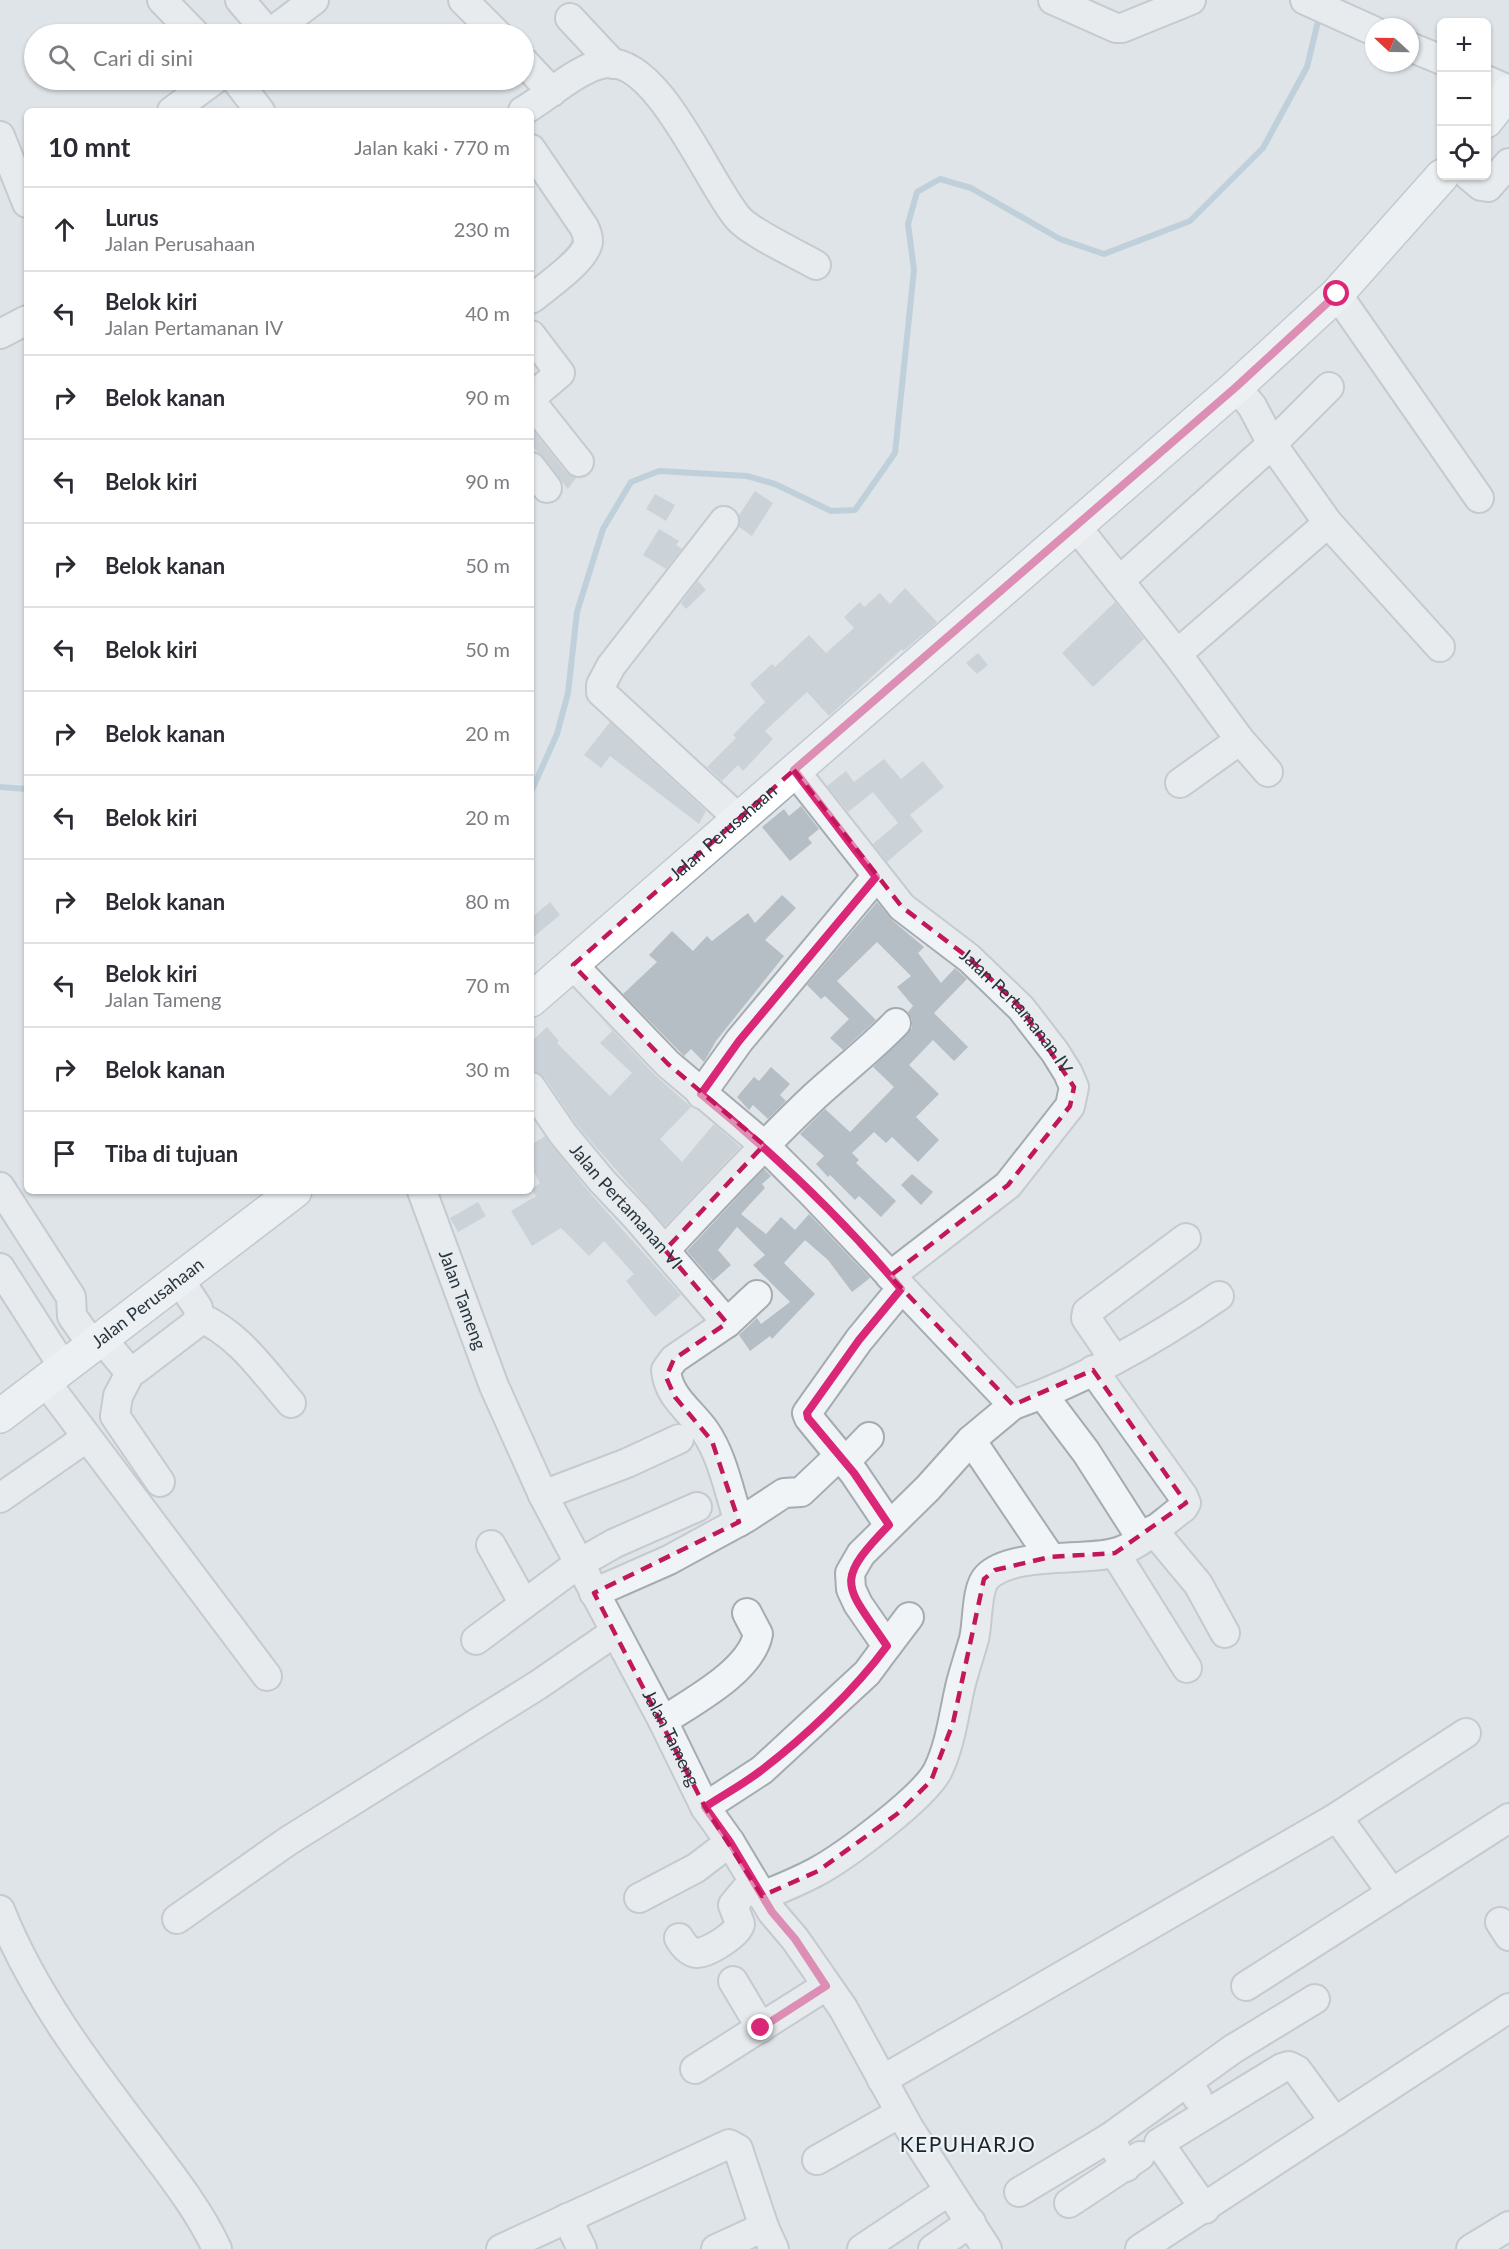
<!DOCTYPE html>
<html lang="id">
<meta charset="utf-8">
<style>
:root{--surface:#fff;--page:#f7f7f7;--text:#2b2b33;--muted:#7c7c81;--line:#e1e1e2}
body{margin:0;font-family:Lato,sans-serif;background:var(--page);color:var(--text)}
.controls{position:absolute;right:18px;top:18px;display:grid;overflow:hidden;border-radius:9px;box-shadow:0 2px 4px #0004}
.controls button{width:54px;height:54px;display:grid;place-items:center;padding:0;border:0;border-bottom:2px solid var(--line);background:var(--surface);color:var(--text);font:30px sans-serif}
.compass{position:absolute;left:1365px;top:18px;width:54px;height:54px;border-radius:50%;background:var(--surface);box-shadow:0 2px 4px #0004;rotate:292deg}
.stop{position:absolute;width:18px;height:18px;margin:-14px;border:4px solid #db2777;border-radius:50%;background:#fff}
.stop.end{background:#db2777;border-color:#fff;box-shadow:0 2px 6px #0008}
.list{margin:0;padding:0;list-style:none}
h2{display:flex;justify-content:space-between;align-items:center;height:78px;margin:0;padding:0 24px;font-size:26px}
h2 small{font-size:20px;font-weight:400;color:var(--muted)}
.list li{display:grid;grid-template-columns:39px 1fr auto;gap:18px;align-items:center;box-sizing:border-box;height:84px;padding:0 24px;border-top:2px solid var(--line)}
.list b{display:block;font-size:22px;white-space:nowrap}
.list p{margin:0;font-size:20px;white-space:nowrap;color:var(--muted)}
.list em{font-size:20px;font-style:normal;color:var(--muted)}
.icon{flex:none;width:33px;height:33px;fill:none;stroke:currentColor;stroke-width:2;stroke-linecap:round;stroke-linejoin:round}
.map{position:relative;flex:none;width:1509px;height:2249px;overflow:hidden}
.search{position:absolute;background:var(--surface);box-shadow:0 2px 4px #0004;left:24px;top:24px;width:510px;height:66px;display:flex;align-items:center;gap:15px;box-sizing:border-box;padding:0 21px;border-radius:33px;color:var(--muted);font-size:22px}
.panel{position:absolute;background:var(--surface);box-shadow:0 2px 4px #0004;left:24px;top:108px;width:510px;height:1086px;border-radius:9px}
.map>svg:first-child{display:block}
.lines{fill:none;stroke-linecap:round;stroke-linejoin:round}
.stream{stroke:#99b9c9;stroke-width:6}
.building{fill:#b6bec5}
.minor-casing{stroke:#a4acb2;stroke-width:32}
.major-casing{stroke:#9eabb4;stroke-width:36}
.minor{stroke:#f1f4f7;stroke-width:28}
.major{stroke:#fff;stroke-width:33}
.route{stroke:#db2777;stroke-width:8}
.marked{fill:none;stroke:#c2185b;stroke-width:4.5;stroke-dasharray:12 8;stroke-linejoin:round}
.labels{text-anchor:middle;stroke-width:4.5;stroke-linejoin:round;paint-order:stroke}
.street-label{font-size:18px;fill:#28353f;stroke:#eef3f6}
.quarter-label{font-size:21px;letter-spacing:1.5px;fill:#1a2530;stroke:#eef3f6}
</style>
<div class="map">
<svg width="1509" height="2249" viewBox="0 0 1509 2249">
<rect width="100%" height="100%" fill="#dfe4e8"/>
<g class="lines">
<path class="stream" d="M0,787L27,789
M531,792L557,734L568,693L577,612L603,529L631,482L659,471L747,476L775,484L831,511L855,510L895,453L914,270L908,224L917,192L940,179L971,188L1060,239L1104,254L1190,221L1263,148L1307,67L1320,13"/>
</g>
<path class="building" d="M531,428L566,472L576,478L568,489L531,444Z
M755,491L773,503L752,536L739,527V515Z
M655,494L675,505L666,521L646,509Z
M659,529L679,541L676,545L682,549L666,569L643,555Z
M698,581L706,590L686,609L681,603Z
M905,588L937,622L932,627L903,651L902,649L829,716L807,692L765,731L773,739L743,771L738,765L722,781L707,767L736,738L733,735L765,702L750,684L772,664L775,667L809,635L826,653L854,628L844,617L860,602L864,607L880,593L890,604Z
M1115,602L1144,639L1093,687L1062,653Z
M978,653L988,665L977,674L966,663Z
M610,722L706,811L699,824L610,756L601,768L584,755Z
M884,759L901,779L923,761L944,787L910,815L923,831L887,862L873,844L898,823L873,792L848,812L827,786L846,771L854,782Z
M801,806L819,829L808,838L812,843L790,861L762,827L784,809L789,816Z
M782,895L796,908L765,940L784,956L716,1041L704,1062L691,1049L684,1056L623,994L657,962L649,955L672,931L693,951L707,936L712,941L748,913L755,923Z
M550,902L560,915L531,939V918Z
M877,902L892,920L924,947L918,953L941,983L955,968L967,979L934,1013L968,1047L954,1061L933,1040L909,1065L939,1094L916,1117L939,1140L918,1162L892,1137L886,1143L874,1132L852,1153L859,1160L856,1163L896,1201L881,1217L859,1196L855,1200L830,1175L828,1177L816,1164L824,1156L800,1134L825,1109L850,1132L894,1087L873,1067L912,1028V1019L908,1012L913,1006L897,987L911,976L877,942L837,981L876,1020L843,1050L830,1038L849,1019L825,996L821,999L807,985Z
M600,1017L656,1076L691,1107L660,1139L682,1162L714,1124L740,1147L665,1226L576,1124L545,1078L531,1071V1042L547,1027L559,1041L557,1043L610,1096L632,1073L600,1043L612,1031Z
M771,1067L790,1084L780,1095L786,1101L768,1119L753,1105L749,1110L737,1097L754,1077L759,1081Z
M545,1136L589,1192L681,1295L655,1317L626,1281L634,1274L604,1241L589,1256L561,1228L532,1246L511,1211L536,1196L531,1189L540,1183L531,1167V1145Z
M764,1169L771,1176L762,1184L765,1188L741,1214L766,1234L781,1217L795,1230L809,1214L870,1278L852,1292L828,1260L805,1240L784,1263L815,1294L772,1339L770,1336L750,1351L739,1335L757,1318L761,1324L790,1302L753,1265L765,1255L737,1227L718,1250L731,1265L713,1281L687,1251Z
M912,1174L933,1192L921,1205L901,1185Z
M478,1202L486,1216L458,1232L450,1218Z"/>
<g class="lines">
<g class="minor-casing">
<g id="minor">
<path d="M162,0L195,34"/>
<path d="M240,0L269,34"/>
<path d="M463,0L497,34"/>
<path d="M1053,0L1116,28H1122L1191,0"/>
<path d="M1305,0L1374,31"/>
<path d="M570,18L613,64"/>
<path d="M269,34L314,0"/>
<path d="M1410,47L1442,60"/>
<path d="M524,62L552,92"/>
<path d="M236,80L260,111"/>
<path d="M1486,80L1509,90"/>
<path d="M172,111L214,80"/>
<path d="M523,111C546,98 580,66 606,63C659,58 708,183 738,218C751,233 797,254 816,265"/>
<path d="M0,136L27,203"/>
<path d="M531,149L584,227C586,231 588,236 588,241C588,258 545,288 531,299"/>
<path d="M1469,176L1481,186L1488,187L1509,163"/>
<path d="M1337,294L1479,498"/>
<path d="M0,334L27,320"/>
<path d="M531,335L560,373L533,396L532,403L579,462"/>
<path d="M1236,387L1252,406L1272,444L1328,523L1440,647"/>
<path d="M531,467L547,488"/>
<path d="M724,521L611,666L601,685V692L739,819"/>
<path d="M1075,525L1177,654L1240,740L1268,772"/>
<path d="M1119,581L1272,444L1329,387"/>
<path d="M1177,654L1328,523"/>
<path id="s1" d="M794,770L902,907L969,958L1021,1008L1055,1052L1068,1073L1074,1087L1070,1106L1008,1185L890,1276"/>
<path d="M1180,783L1240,740"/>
<path d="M573,965L668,1064L764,1145L813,1194L1013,1405L971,1440L928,1488L861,1554L850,1573L851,1589L858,1604L887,1646L867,1673L762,1770L705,1807"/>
<path id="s2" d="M531,1087L563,1134L602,1181L636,1217L727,1323"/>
<path d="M701,1094L739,1041L876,877"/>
<path d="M0,1187L71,1297L72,1316L93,1346"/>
<path id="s3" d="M422,1191L494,1386L543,1495L663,1721L705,1807L730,1842L772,1912L795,1939L843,2008L909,2128L987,2249"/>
<path d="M665,1250C714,1198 762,1146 814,1097C841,1072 870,1050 896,1023"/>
<path d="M0,1268L64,1368"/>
<path d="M199,1317C239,1334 263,1371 291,1403"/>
<path d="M103,1340L127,1369L135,1370L194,1325L199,1317L198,1308L180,1281"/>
<path d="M1114,1359L1086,1318L1087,1312L1186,1238"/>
<path d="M131,1371L118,1396L115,1416L160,1482"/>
<path d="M45,1381L267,1676"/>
<path d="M1043,1395L1086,1452L1141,1538"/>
<path d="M1013,1405C1086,1380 1155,1340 1219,1296"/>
<path d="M971,1440L1050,1557"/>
<path d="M845,1462L869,1437"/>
<path d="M543,1495L627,1463L679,1439"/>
<path d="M0,1498L86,1438"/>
<path d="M739,1522C729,1492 723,1457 705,1431C691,1411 668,1397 666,1370L674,1359L727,1323L757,1295"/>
<path d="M889,1525L854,1473L809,1418L807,1413L859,1340L901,1289"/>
<path d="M1153,1530L1198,1584L1225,1633"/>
<path d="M491,1545L524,1604"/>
<path d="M1115,1553L1187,1668"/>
<path d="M594,1593L669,1560L746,1518L784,1493L801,1492L839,1456"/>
<path d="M476,1640L578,1564L615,1543L697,1507"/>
<path d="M887,1646L909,1617"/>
<path d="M663,1721C693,1701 751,1671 758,1634L747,1613"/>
<path d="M1337,1817L1392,1893"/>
<path d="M762,1896C780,1889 799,1881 816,1872C844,1857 925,1797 938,1770C951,1743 954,1712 961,1683C965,1668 970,1653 974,1639C978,1623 976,1588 987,1577C1011,1552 1083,1561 1114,1553C1139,1547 1163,1522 1183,1508L1186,1503L1183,1496L1093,1370"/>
<path d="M639,1898L696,1868L730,1842"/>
<path d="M0,1910C33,1993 87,2064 141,2135C168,2171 198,2208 217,2249"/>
<path d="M177,1919L288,1841L538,1685L615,1632"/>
<path d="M1500,1922L1509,1936"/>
<path d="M679,1938C683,1945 688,1952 697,1953C708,1953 738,1934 740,1924L733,1905L753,1881"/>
<path d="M733,1981L761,2028"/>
<path d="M1246,1986L1509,1818"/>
<path d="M695,2069L826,1986"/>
<path d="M882,2080L1337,1817L1466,1733"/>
<path d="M1187,2082L1233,2049L1315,1999"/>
<path d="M1109,2138L1187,2082L1197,2097"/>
<path d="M817,2160L900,2113"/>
<path d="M1019,2192L1109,2138L1126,2167"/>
<path d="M1069,2203L1140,2156"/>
<path d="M1205,2209L1159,2143L1282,2068L1289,2066L1297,2070L1335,2122"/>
<path d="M567,2218L582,2249"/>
<path d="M501,2249L729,2144L738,2149L764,2227"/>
<path d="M716,2249L764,2227L774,2249"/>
<path d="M862,2249L949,2191"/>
<path d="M933,2249L971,2222"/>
<path d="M1140,2249L1509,2008"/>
<path d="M1471,2249L1509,2226"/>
</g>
</g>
<g class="major-casing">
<g id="major">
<path d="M1486,121L1509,92"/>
<path id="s4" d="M531,1000L1236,387L1337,294L1442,176"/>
<path id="s5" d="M0,1416L295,1191"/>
</g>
</g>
<use href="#minor" class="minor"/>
<use href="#major" class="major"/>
</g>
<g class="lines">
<path class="route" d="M761,2028L826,1986L795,1939L772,1912L730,1842L705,1807C723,1795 742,1785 759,1772C804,1738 854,1691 887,1646C845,1584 833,1583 889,1525L854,1473L808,1418L807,1413L859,1340L901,1289C841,1217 773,1153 701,1094L739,1041L876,877L794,770L1236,387L1337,294"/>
</g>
<path d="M0 0H1509V2249H0ZM794,770L902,907L969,958L1021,1008L1074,1087L1070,1106L1008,1185L890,1276L1013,1405L1093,1370L1186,1503L1115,1553L1050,1557L995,1570L984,1579L953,1723L931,1781L897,1814L818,1871L762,1896L705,1807L594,1593L739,1522L712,1441L675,1397L666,1377L674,1359L727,1323L665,1250L764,1145L668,1064L573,965Z" fill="#dfe4e8" fill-opacity=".55" fill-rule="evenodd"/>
<path class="marked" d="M794,770L902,907L969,958L1021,1008L1074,1087L1070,1106L1008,1185L890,1276L1013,1405L1093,1370L1186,1503L1115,1553L1050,1557L995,1570L984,1579L953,1723L931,1781L897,1814L818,1871L762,1896L705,1807L594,1593L739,1522L712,1441L675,1397L666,1377L674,1359L727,1323L665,1250L764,1145L668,1064L573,965Z"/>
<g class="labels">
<g class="street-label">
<text dy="6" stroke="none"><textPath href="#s4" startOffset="255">Jalan Perusahaan</textPath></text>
<text dy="6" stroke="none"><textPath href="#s1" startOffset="330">Jalan Pertamanan IV</textPath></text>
<text dy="6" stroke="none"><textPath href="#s2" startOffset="153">Jalan Pertamanan VI</textPath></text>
<text dy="6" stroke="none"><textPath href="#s3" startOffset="116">Jalan Tameng</textPath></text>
<text dy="6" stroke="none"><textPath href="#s5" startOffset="186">Jalan Perusahaan</textPath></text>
<text dy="6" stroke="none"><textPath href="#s3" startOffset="602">Jalan Tameng</textPath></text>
</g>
<g class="quarter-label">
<text x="968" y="2152">KEPUHARJO</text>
</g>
</g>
</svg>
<div class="controls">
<button>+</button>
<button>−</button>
<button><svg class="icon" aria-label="locate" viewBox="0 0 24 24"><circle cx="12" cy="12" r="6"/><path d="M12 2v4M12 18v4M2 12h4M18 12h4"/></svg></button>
</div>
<svg class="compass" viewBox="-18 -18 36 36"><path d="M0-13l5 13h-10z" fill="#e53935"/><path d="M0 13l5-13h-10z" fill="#7c7c81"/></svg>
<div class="stop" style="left:1337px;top:294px"></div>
<div class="stop end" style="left:761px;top:2028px"></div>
<div class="search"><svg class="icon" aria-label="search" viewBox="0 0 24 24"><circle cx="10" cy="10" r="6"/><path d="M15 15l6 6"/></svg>Cari di sini</div>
<section class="panel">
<h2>10 mnt<small>Jalan kaki · 770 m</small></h2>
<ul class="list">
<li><svg class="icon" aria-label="ahead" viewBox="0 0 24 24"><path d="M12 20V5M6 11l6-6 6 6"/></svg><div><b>Lurus</b><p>Jalan Perusahaan</p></div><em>230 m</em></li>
<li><svg class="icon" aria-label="left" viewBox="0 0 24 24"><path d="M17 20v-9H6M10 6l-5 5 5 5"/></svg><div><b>Belok kiri</b><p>Jalan Pertamanan IV</p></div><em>40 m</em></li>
<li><svg class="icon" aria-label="right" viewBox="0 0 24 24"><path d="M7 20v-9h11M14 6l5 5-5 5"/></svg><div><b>Belok kanan</b></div><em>90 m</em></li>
<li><svg class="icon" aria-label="left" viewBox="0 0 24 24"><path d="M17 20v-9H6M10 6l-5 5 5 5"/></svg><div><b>Belok kiri</b></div><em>90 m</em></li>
<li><svg class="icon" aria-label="right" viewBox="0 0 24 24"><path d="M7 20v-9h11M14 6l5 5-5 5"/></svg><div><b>Belok kanan</b></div><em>50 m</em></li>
<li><svg class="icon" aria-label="left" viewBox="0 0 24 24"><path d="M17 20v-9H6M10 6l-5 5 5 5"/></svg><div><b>Belok kiri</b></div><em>50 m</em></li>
<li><svg class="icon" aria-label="right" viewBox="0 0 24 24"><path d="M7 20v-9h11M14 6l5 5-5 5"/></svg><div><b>Belok kanan</b></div><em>20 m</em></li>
<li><svg class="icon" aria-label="left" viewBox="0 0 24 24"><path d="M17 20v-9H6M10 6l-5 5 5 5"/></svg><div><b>Belok kiri</b></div><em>20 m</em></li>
<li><svg class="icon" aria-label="right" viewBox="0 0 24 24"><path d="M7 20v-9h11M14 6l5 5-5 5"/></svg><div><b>Belok kanan</b></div><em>80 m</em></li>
<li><svg class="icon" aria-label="left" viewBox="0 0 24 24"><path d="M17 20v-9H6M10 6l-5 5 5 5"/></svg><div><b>Belok kiri</b><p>Jalan Tameng</p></div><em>70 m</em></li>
<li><svg class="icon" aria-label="right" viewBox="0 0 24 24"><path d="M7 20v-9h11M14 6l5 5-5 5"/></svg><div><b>Belok kanan</b></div><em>30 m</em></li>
<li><svg class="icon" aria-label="arrive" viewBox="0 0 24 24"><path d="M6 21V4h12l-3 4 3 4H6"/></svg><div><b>Tiba di tujuan</b></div></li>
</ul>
</section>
</div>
